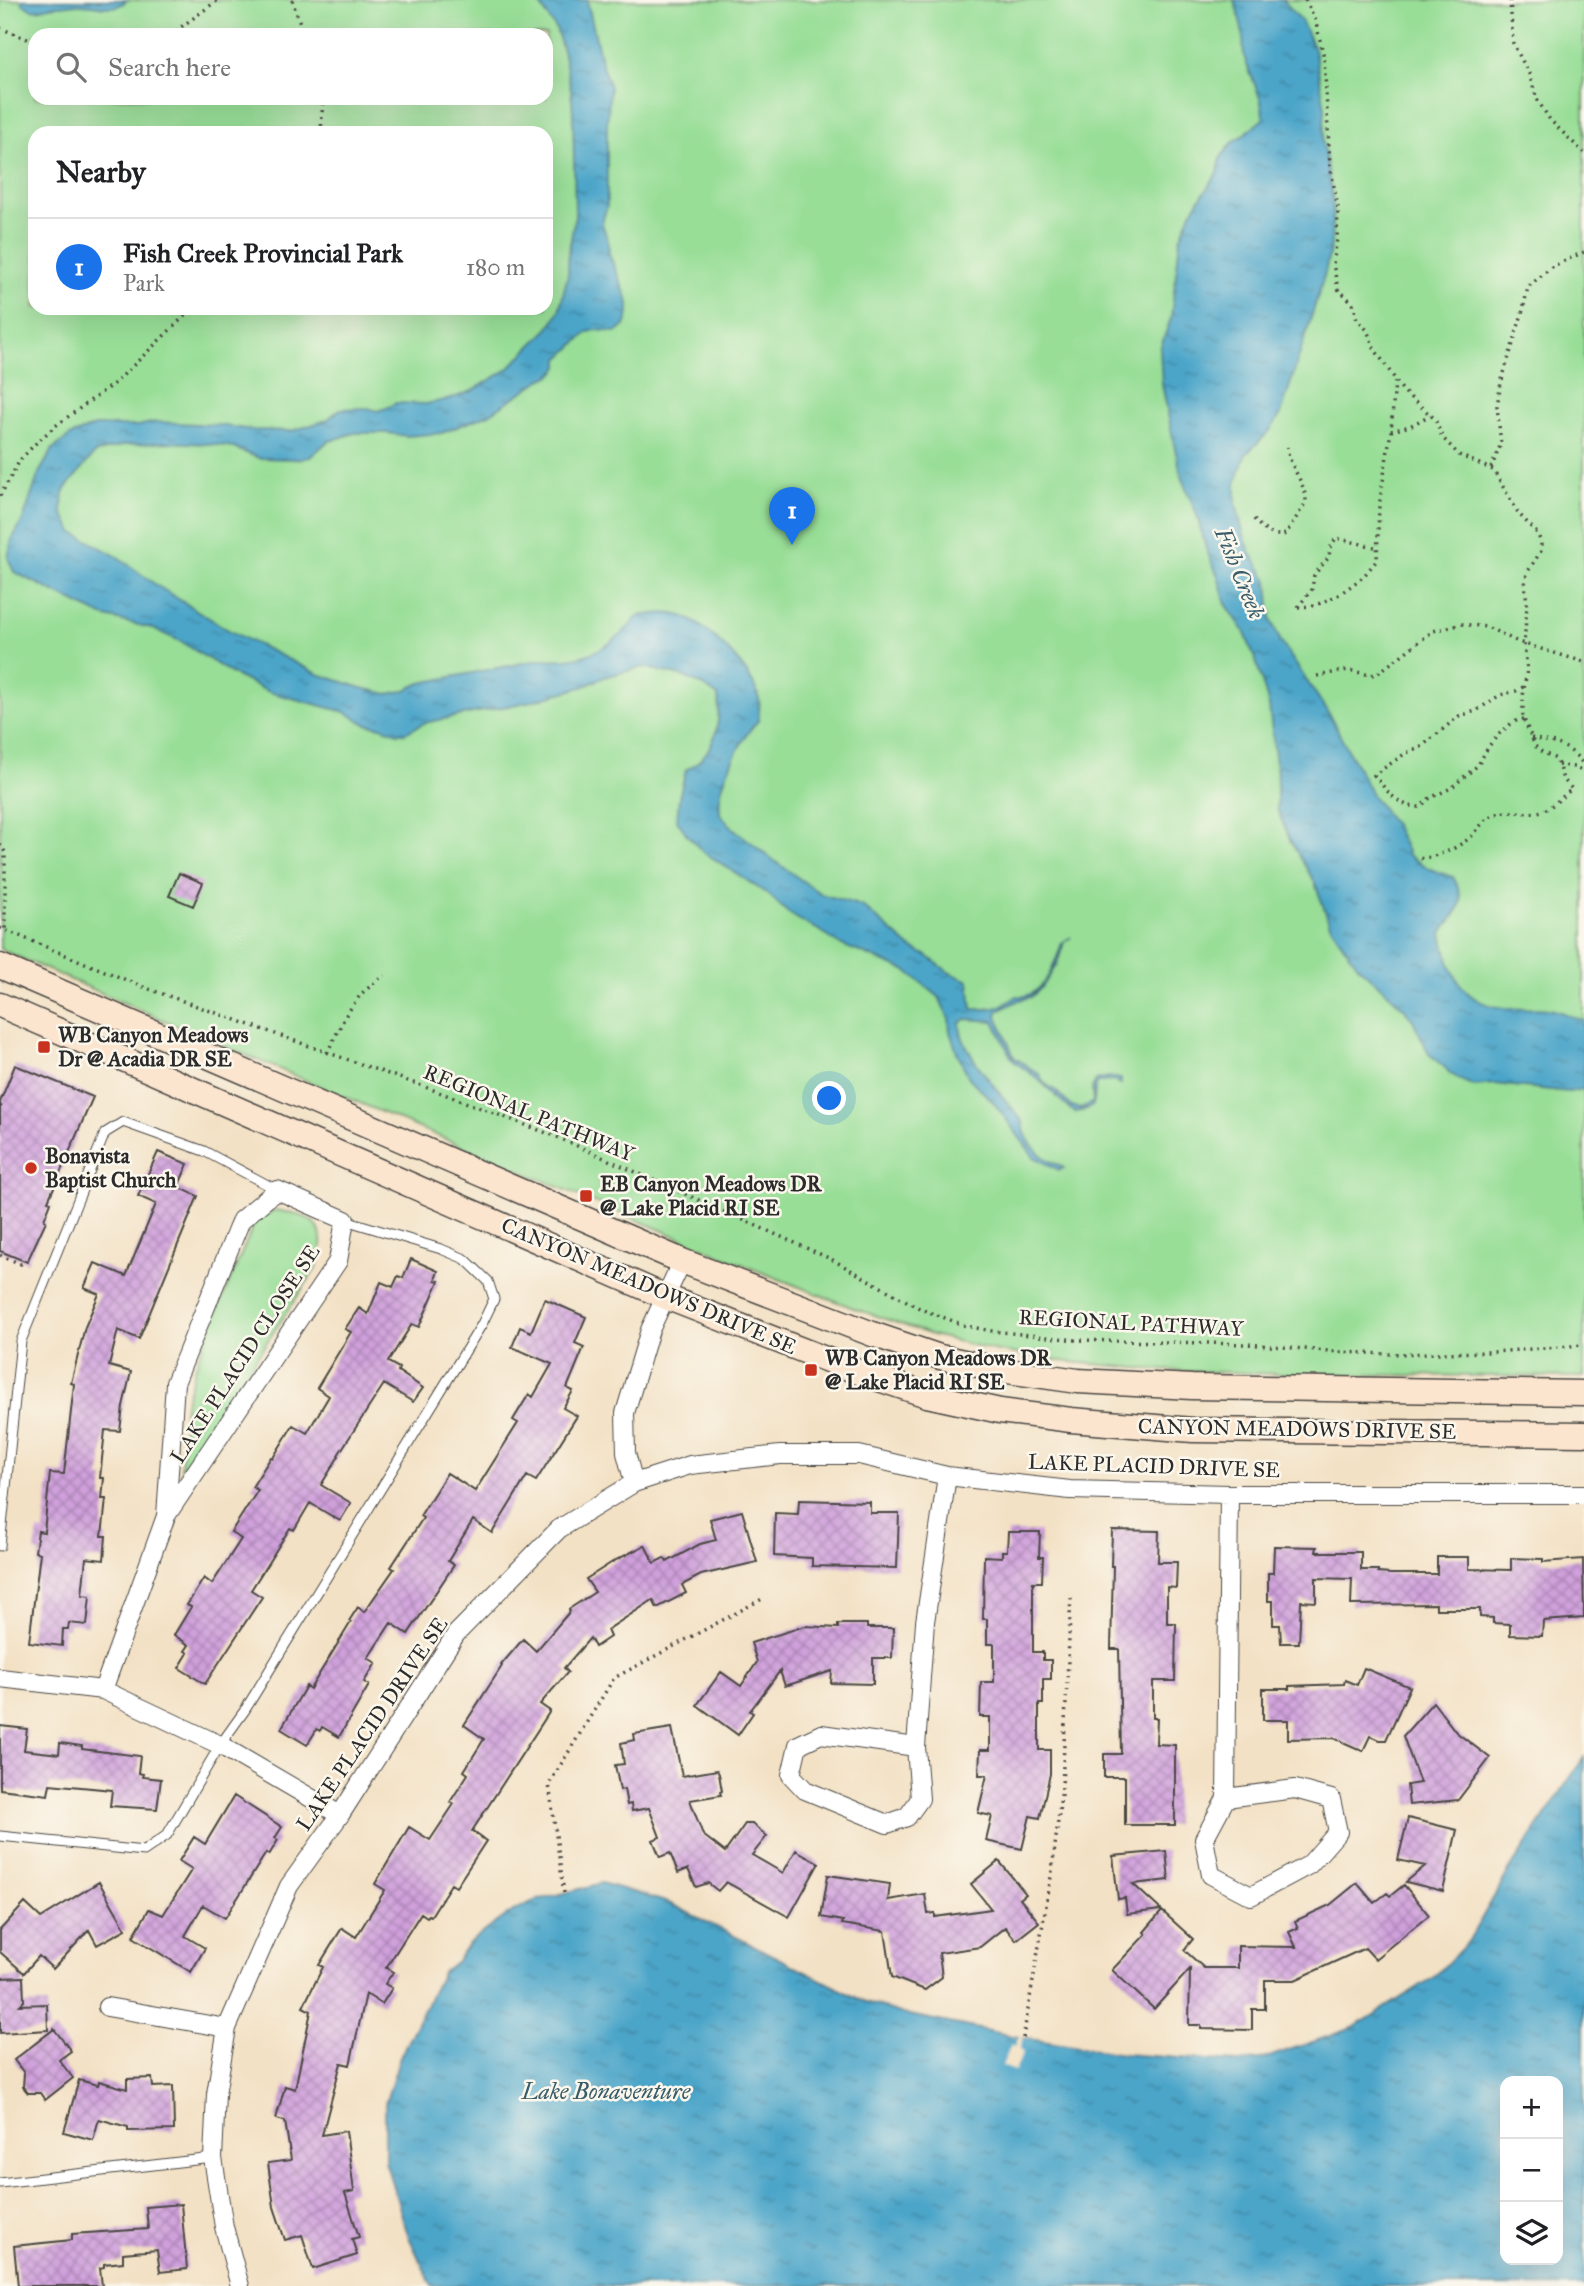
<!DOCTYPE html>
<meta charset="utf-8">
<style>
:root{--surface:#fff;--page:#f2f2f2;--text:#202124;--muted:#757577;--line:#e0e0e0;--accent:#1a73e8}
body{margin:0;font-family:"IM FELL Great Primer",serif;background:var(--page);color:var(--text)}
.controls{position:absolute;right:21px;bottom:21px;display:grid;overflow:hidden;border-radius:14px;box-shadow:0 7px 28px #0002}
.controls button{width:63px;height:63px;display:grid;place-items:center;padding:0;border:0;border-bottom:2px solid var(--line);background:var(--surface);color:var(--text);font:35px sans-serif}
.you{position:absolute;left:830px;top:1099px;width:24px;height:24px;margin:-18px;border:5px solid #fff;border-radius:50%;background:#1a73e8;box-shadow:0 0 0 10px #1a73e833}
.badge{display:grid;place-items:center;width:46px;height:46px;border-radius:50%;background:var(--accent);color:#fff;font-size:23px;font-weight:700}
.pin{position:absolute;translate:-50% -58px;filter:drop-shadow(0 2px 4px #0008)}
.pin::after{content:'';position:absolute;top:37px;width:24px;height:21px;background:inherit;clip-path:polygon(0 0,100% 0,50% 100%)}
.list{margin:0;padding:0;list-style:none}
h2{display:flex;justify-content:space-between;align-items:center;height:91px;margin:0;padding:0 28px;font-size:30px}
h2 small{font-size:23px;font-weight:400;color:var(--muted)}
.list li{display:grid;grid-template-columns:46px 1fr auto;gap:21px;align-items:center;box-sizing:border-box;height:98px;padding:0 28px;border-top:2px solid var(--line)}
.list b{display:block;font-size:26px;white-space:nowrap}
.list p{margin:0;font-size:23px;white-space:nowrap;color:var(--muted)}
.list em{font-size:23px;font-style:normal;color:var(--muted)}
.icon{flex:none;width:38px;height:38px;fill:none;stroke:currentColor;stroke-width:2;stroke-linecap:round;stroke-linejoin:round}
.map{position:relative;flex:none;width:1584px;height:2286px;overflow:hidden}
.search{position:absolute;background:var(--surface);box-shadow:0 7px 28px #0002;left:28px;top:28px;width:525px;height:77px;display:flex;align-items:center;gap:18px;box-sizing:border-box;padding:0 24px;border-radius:21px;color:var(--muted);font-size:26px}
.panel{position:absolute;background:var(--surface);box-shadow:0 7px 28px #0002;left:28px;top:126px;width:525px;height:189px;border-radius:21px}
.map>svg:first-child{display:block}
.park{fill:#98de97;stroke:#628461;stroke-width:2;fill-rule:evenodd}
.water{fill:url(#water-ripples);stroke:#3b687a;stroke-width:2;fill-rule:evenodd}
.pier{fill:#f3e1c5}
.building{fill:url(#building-cross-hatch)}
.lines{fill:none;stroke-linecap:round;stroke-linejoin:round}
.service-casing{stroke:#494642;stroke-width:11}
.minor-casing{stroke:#494642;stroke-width:20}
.secondary-casing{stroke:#494642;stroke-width:27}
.path{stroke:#494642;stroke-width:3.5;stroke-dasharray:2 5;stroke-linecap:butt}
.service{stroke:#fff;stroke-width:9}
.minor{stroke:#fff;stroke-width:18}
.secondary{stroke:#fce5cf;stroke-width:24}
.poi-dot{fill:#c8321e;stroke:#fbf7ec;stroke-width:2.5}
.labels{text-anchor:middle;stroke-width:5;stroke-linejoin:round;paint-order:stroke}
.poi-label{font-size:21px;font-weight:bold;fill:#2b2b2b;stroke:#fbf7ec;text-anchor:start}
.street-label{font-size:21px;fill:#2b2b2b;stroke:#fbf7ec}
.water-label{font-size:23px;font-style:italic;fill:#385c6a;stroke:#fbf7ec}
</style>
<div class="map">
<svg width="1584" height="2286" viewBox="0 0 1584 2286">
<defs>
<pattern id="water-ripples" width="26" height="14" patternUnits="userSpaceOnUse" patternTransform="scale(1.75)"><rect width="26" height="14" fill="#4ba5c9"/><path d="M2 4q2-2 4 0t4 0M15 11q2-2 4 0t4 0" fill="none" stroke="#3f87a3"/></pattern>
<pattern id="building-cross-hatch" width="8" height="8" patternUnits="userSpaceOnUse" patternTransform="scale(1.75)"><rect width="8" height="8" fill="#d0a0dc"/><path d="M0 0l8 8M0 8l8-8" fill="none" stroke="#a983b3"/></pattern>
</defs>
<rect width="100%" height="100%" fill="#fbf7ec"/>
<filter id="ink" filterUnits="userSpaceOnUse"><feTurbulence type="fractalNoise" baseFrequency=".0143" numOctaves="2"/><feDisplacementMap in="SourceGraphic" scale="14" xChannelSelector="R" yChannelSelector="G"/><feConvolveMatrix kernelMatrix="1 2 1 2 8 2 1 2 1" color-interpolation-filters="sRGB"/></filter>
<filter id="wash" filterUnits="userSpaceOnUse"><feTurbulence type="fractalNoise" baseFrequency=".00686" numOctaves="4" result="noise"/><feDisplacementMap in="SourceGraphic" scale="28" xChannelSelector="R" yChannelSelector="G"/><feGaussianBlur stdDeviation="1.57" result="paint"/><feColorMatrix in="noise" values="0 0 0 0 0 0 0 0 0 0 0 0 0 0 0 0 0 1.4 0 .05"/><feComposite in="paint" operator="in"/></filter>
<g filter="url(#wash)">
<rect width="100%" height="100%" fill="#f3e1c5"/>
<path class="park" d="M0,0H1584V1377L1279,1374L1159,1370L1059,1361L993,1350L932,1335L856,1309L756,1270L191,1032L0,949ZM35,35H546V98H35ZM35,133H546V308H35Z
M276,1210C316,1217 329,1224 317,1267L181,1470L185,1403L200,1352L256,1219Z"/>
<path class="water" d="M22,0H127C115,13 96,4 80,4C72,4 66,6 58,6C49,5 41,12 31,9C28,8 25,5 22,3Z
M537,0H587L603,69L610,87L607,124V206L602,223L608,241L609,254L629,303V314L625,326L617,332L596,330L588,332L559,359V367L552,375L539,381L489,414L442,433L407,436L388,433H354L327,442L310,457L298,459L259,458L228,446L208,444L167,442L125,445L95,453L64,490L62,512L73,532L118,557L156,585L230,631L318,674L362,688L388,694L403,691L421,683L543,659C583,663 614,647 638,616C653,614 667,611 682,616C709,626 753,671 759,699C760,706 759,714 758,721C743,734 723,777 720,797C719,802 720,808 720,814L734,829L776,862L821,894L862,906L911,948L926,955L950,973L969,981L972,1009C992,1010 1000,1009 1017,996C1043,1000 1056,962 1062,943L1071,937L1064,942L1057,964L1042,987L1031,997L1019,1000L998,1011L997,1016L1014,1057L1039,1074L1044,1083L1056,1091L1071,1106L1080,1109L1089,1105L1093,1101L1092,1088L1096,1080L1108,1077L1121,1079V1084L1114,1081L1098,1082C1088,1099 1105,1108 1075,1112L1070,1109L1037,1078L1015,1062L1010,1055L994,1021L966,1019L960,1023C959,1052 1006,1098 1023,1122C1023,1137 1036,1152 1048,1160C1054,1163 1059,1164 1064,1168L1059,1170L1034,1157L994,1103L969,1078L957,1052L950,1032L949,1019L939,997L907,971L837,943L821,931L801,921L787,912L769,895L702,851L687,835L677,820L679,798L686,770C714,755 721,726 718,696L704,686L685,677L643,667L604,677L585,686L532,701L424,723L405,733H398L381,727L366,724L345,712L269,692L234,675L180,641L151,628L102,616L14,572L8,558L12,539L23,520L39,473L53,449L70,436L95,426H138L155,422L218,425L252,430L292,431L327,420L340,409L368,408L378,411L389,407L396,403L426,404L450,399L472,391L508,369L549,328L559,311L568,274V256L575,216L573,113L571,90L563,51L556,29Z
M1234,0H1283L1301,20L1314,49L1325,107L1323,142L1333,202L1331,245L1325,273L1281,414L1268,433L1245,455L1236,483V504L1243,532L1250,552L1268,580L1271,620L1281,642L1327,711L1373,796L1395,826L1409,856L1430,869L1453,877C1469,907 1458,907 1442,933C1449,971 1461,1004 1505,1008C1520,1010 1534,1007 1549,1009C1561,1010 1572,1018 1584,1021V1089L1569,1092L1495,1084L1474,1086L1458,1079L1429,1054L1413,1020L1404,1008L1358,966L1330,925L1315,883L1290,840L1277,809V773L1269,706L1256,661L1244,631L1226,604L1218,576L1206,549L1196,512L1184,484L1175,449L1162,384L1160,349L1171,318L1180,239L1191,212L1218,172L1221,157L1234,141L1241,137L1263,119C1264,97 1249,76 1244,55C1243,49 1244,44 1243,38C1242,25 1238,12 1234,0Z
M1584,1757V2286H432L408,2235L385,2161V2104L400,2057L442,1973L457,1961L469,1943L511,1912L534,1901L602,1883L669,1903L863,2001L900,2013L1023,2038L1123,2054L1237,2062L1260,2060L1353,2028L1434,1977L1468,1942L1510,1869ZM1505,2081H1558V2260H1505Z"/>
<path class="pier" d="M1019,2036L1023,2038L1019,2050L1023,2052L1015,2071L1002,2066L1011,2044L1015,2046Z"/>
<g id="blocks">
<path class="building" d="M179,873L203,883L193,906L169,896Z
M15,1065L93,1097L48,1201L51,1202L44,1220L46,1221L27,1262L0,1251V1102Z
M158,1152L188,1164L178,1187L198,1196L139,1339L118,1330L109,1366L131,1372L123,1406L120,1431L105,1430L100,1478H104L102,1499H106L102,1536H106L104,1560L86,1558L82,1595L90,1596L87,1625L69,1623L68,1629H63L62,1646L29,1642L40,1553L35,1552L38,1531L44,1532L50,1473L64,1474L74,1384L71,1383L85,1327L99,1294L84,1288L95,1263L126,1276L156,1204L138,1196Z
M411,1259L438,1271L435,1280L439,1281L419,1327L412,1324L388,1362L399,1368L398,1371L423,1388L413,1402L384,1384L338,1455L339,1456L321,1485L351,1503L340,1521L310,1503L294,1530L290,1528L251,1590L262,1597L205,1684L179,1668L188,1653L185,1651L189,1645L174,1635L191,1607L187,1605L204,1578L212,1584L241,1539L231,1532L258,1490L252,1487L271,1457L273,1458L293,1425L307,1433L329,1396L317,1388L351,1332L345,1329L359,1308L368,1314L381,1282L393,1287L398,1276L403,1278Z
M545,1299L586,1317L575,1343L584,1347L567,1388L573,1391L563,1408L577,1416L536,1481L527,1476L492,1533L473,1520L448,1561L454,1565L408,1634L391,1623L368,1658L376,1663L364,1682L369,1685L339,1737L322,1727L320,1731L317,1729L307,1745L281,1729L306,1686L310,1689L351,1622L349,1621L358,1607L364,1612L394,1569L391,1567L423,1518L420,1516L447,1473L475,1491L518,1423L513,1420L529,1394L533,1397L552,1364L512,1347L520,1327L531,1332Z
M799,1500L870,1502V1513H899L897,1568L812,1566V1558L774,1556L775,1513L798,1514Z
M742,1511L757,1562L701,1575L682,1585L686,1593L657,1608L653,1600L607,1630L610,1637L595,1647L590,1638L564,1668L568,1672L540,1704L550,1711L472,1831L486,1841L456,1887L451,1884L431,1916L429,1915L427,1917L421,1913L386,1968L393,1972L385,1984L392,1988L382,2004L366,1994L350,2065L341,2063L322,2135L346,2131L354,2191L345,2193L359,2237L352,2239L357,2255L313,2269L302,2235L285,2240L274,2207L268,2163L291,2160L285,2121L276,2119L285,2086L295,2089L311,2011L303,2007L323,1967L319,1965L342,1928L356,1937L385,1890L375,1884L409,1827L430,1840L454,1804L450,1802L468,1774L464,1771L484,1739L464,1725L502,1666L501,1665L523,1639L536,1651L570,1611L569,1609L595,1592L586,1579L614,1561L645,1545L654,1563L664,1558L667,1562L700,1544L716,1540L710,1519Z
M1112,1530L1159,1531L1158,1562H1177L1176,1588L1167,1587V1623H1176L1175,1681H1153V1718H1157L1156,1744L1175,1745V1825H1125V1777H1104V1754H1121L1119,1649H1111L1113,1566H1111Z
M1008,1532H1040L1039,1557H1043L1042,1582H1033V1652H1043V1660H1051V1679H1043V1704H1039V1750H1050V1774L1040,1818L1030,1816L1022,1849L986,1841L992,1816L978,1813L987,1775H979L980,1750H990V1717H980L981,1682H994V1644H987V1619H983L984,1556L1002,1557V1551H1007Z
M1274,1546L1317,1547L1316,1552H1361V1570H1378V1573L1391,1574H1437V1557H1469V1569L1511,1570V1558L1543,1559V1562L1583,1559L1584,1618L1543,1621L1542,1636L1510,1635V1624L1493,1623V1618L1480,1617V1609H1436V1604L1351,1605L1352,1579L1316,1578V1602L1301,1601L1299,1643H1281L1280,1625H1273V1601H1268V1573H1273Z
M838,1624H867V1628H893L892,1658H873V1684L831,1683L832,1671L785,1686L780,1671L750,1711L753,1713L738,1735L697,1705L721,1672L741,1686L757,1662L751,1643L805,1626L838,1628Z
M1364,1668L1410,1687L1386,1740H1380L1370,1736L1363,1751L1334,1738L1288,1739V1720H1263V1689H1289V1686L1344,1684L1345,1680L1357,1685Z
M1433,1702L1456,1732L1490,1758L1458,1800L1409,1805L1407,1785L1420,1783L1403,1736Z
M0,1726L27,1729L24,1750L59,1754L60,1743L82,1746V1749L140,1756L138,1773L143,1774L142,1777L161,1779L157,1809L110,1806L112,1790L50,1784L48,1795L0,1789Z
M672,1728L682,1776L717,1770L719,1774L722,1791L720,1792L721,1795L690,1800L703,1835L725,1852L745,1824H752L767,1836L752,1855L783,1873L796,1850L819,1863L789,1917L726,1882L718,1891L708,1883L696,1887L688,1869L678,1873L670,1853L660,1857L653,1840L660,1837L649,1808L632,1811L631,1804L627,1805L624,1789L620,1790L615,1765L624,1764L621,1743L635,1740L634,1734Z
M234,1796L282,1827L275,1838L278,1840L269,1855L266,1853L225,1918L203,1905L185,1936L205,1948L191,1972L133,1937L149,1909L163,1915L192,1869L179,1861L194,1837L205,1844Z
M1408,1818L1457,1830L1443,1891L1406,1882L1425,1866L1398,1860Z
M1166,1851L1169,1880L1133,1884L1161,1910L1127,1914L1125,1898L1118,1899L1113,1856Z
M999,1861L1026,1894L1020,1899L1039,1922L1016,1940L1005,1927L980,1947L939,1953L942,1977L925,1990L892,1977L885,1931L842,1924L843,1921L821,1917L828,1875L890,1884L888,1900L925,1894L928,1914L935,1913V1917L991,1909L971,1884Z
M99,1882L126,1929L97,1945L89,1930L53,1969L39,1956L24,1973L0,1952V1930L25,1903L41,1918Z
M1357,1883L1374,1903L1387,1893L1390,1896L1404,1885L1429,1915L1375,1959L1365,1948L1295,1980H1265V2009H1252V2030L1201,2029V2025H1189L1190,1969L1154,2009L1112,1970L1146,1934L1144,1932L1162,1911L1193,1939L1184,1950L1204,1968H1238V1946L1296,1947L1289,1932L1298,1928L1295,1921L1330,1905Z
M23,1977L24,2001L20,2005L47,2004L48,2030L0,2033V1978Z
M54,2029L71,2051L59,2060L73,2078L45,2100L40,2093H28L23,2087L24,2073L14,2060Z
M152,2078L153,2087L173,2086L174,2130L128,2131V2127L99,2119L93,2140L64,2132L79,2080L98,2085L99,2081L127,2089V2079Z
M181,2204L187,2269L160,2272L157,2250L123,2253V2262L104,2264V2267L100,2268L102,2286H18L14,2246L72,2240V2234L148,2229L146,2207Z"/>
</g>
</g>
<g filter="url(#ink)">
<use href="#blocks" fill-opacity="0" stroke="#494642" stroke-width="2"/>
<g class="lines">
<g class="service-casing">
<path id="service" d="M0,1546L21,1341L105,1133L123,1122L204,1151L277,1190
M0,1836L144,1851L167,1835L220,1745L245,1710L482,1324L494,1299L488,1281L465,1259L441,1249L345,1220
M0,2183L213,2158"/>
</g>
<g class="minor-casing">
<path id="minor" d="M634,1483L626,1453L625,1413L650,1330L682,1261
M0,1678L103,1690L220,1745L340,1815
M103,1690L166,1516L338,1261L345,1220L277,1190L241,1220L175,1383L166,1516
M916,1747L821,1734L798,1745L791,1775L805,1790L887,1824L907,1817L920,1799L916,1747L925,1622L947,1476
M1226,1798L1295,1789L1331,1799L1338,1832L1309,1865L1251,1896L1211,1875L1204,1839L1226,1798L1229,1494
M107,2007L227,2028
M240,2286L224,2227L213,2158L216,2094L227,2028L289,1886L340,1815L456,1634L559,1529L634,1483L690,1465L780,1455H859L947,1476L1070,1490L1229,1494H1584"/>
</g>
<g class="secondary-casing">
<path id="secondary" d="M0,966L682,1261L875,1335L940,1357L1007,1371L1078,1381L1192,1387L1584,1393
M0,1005L666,1297L861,1373L927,1395L1000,1411L1071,1420L1193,1430L1584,1434"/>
</g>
<path class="path" d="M292,0L304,35
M1305,0L1315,19L1324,57L1330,165L1338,208L1337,239L1333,264L1338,289L1351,301L1355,307L1356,317L1367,330L1374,348L1403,391L1435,419L1442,437L1459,455L1493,470L1519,514L1537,533L1541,542V551L1527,573L1525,584L1527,605L1524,644L1527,670L1523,696V717L1535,746L1542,752L1556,759L1563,779L1572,789C1564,795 1551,808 1542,811C1526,816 1510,808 1494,815C1483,819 1479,829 1471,837C1454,850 1438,857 1417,859
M1510,0L1513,43L1529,74L1537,99L1550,120L1584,153
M0,28L35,42
M170,35L218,0
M321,133L323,98
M1391,431L1410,426L1430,415
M1491,468L1501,444L1497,406L1501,383L1522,314L1528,287L1553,266L1584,252
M0,496L20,460L35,444L54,427L116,382L193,308
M1254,519C1262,529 1272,538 1286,534L1306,502C1306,483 1289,467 1287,447
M1298,607L1314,606L1340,594L1363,577L1377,560L1379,506L1391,431L1395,381
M1298,607L1312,589L1314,575L1329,557L1330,548L1336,538L1379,548
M1317,676L1348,670L1370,675L1377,674L1433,631L1463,624L1487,627L1518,642L1584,662
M1523,687L1516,691L1500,695L1476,711L1459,716L1420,748L1406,753L1374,775C1386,790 1398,807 1420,807L1430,798L1451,788L1478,765L1489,746L1498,735L1513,722L1524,719
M1531,738C1556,744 1566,742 1584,765
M1558,765L1574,767L1584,772
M0,844L5,852V929
M0,928L146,988L439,1092L557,1137L831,1259L921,1309L966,1326L992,1331L1077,1340L1247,1344L1339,1352L1389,1354L1493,1352L1584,1345
M327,1053L346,1015L361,994L384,975
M0,1106L2,1108
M0,1255L21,1264L23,1261
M564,1893L549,1784L614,1678L764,1598
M1023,2038L1052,1871L1062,1787L1071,1596"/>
<use href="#service" class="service"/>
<use href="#minor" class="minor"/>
<use href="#secondary" class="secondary"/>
</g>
</g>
<g class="poi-dot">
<rect x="37" y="1040" width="14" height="14" rx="3.5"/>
<circle cx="31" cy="1168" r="7"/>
<rect x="579" y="1189" width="14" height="14" rx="3.5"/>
<rect x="804" y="1363" width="14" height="14" rx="3.5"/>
</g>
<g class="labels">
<g class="poi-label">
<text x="58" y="1042">WB Canyon Meadows<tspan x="58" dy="24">Dr @ Acadia DR SE</tspan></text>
<text x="45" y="1163">Bonavista<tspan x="45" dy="24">Baptist Church</tspan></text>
<text x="600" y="1191">EB Canyon Meadows DR<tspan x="600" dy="24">@ Lake Placid RI SE</tspan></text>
<text x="825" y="1365">WB Canyon Meadows DR<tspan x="825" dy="24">@ Lake Placid RI SE</tspan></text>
</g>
<g class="street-label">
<text transform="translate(529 1113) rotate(22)" y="7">REGIONAL PATHWAY</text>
<text transform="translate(649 1286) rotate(23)" y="7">CANYON MEADOWS DRIVE SE</text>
<text transform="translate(1131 1323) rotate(3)" y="7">REGIONAL PATHWAY</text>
<text transform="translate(245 1354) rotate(-57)" y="7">LAKE PLACID CLOSE SE</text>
<text transform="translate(1297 1429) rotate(1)" y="7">CANYON MEADOWS DRIVE SE</text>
<text transform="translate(1154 1466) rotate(2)" y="7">LAKE PLACID DRIVE SE</text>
<text transform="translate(372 1724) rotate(-56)" y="7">LAKE PLACID DRIVE SE</text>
</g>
<g class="water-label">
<text transform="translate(1240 573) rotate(68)" y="8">Fish Creek</text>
<text x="606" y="2099">Lake Bonaventure</text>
</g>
</g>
</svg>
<div class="controls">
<button>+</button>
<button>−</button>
<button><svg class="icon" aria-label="layers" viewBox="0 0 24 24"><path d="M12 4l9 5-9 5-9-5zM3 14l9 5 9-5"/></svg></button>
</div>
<div class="you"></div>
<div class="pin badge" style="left:792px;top:545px">1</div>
<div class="search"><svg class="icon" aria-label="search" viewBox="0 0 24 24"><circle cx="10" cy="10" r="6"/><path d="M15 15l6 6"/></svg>Search here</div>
<section class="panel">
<h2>Nearby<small></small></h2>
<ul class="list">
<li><span class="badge">1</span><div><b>Fish Creek Provincial Park</b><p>Park</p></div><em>180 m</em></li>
</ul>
</section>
</div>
